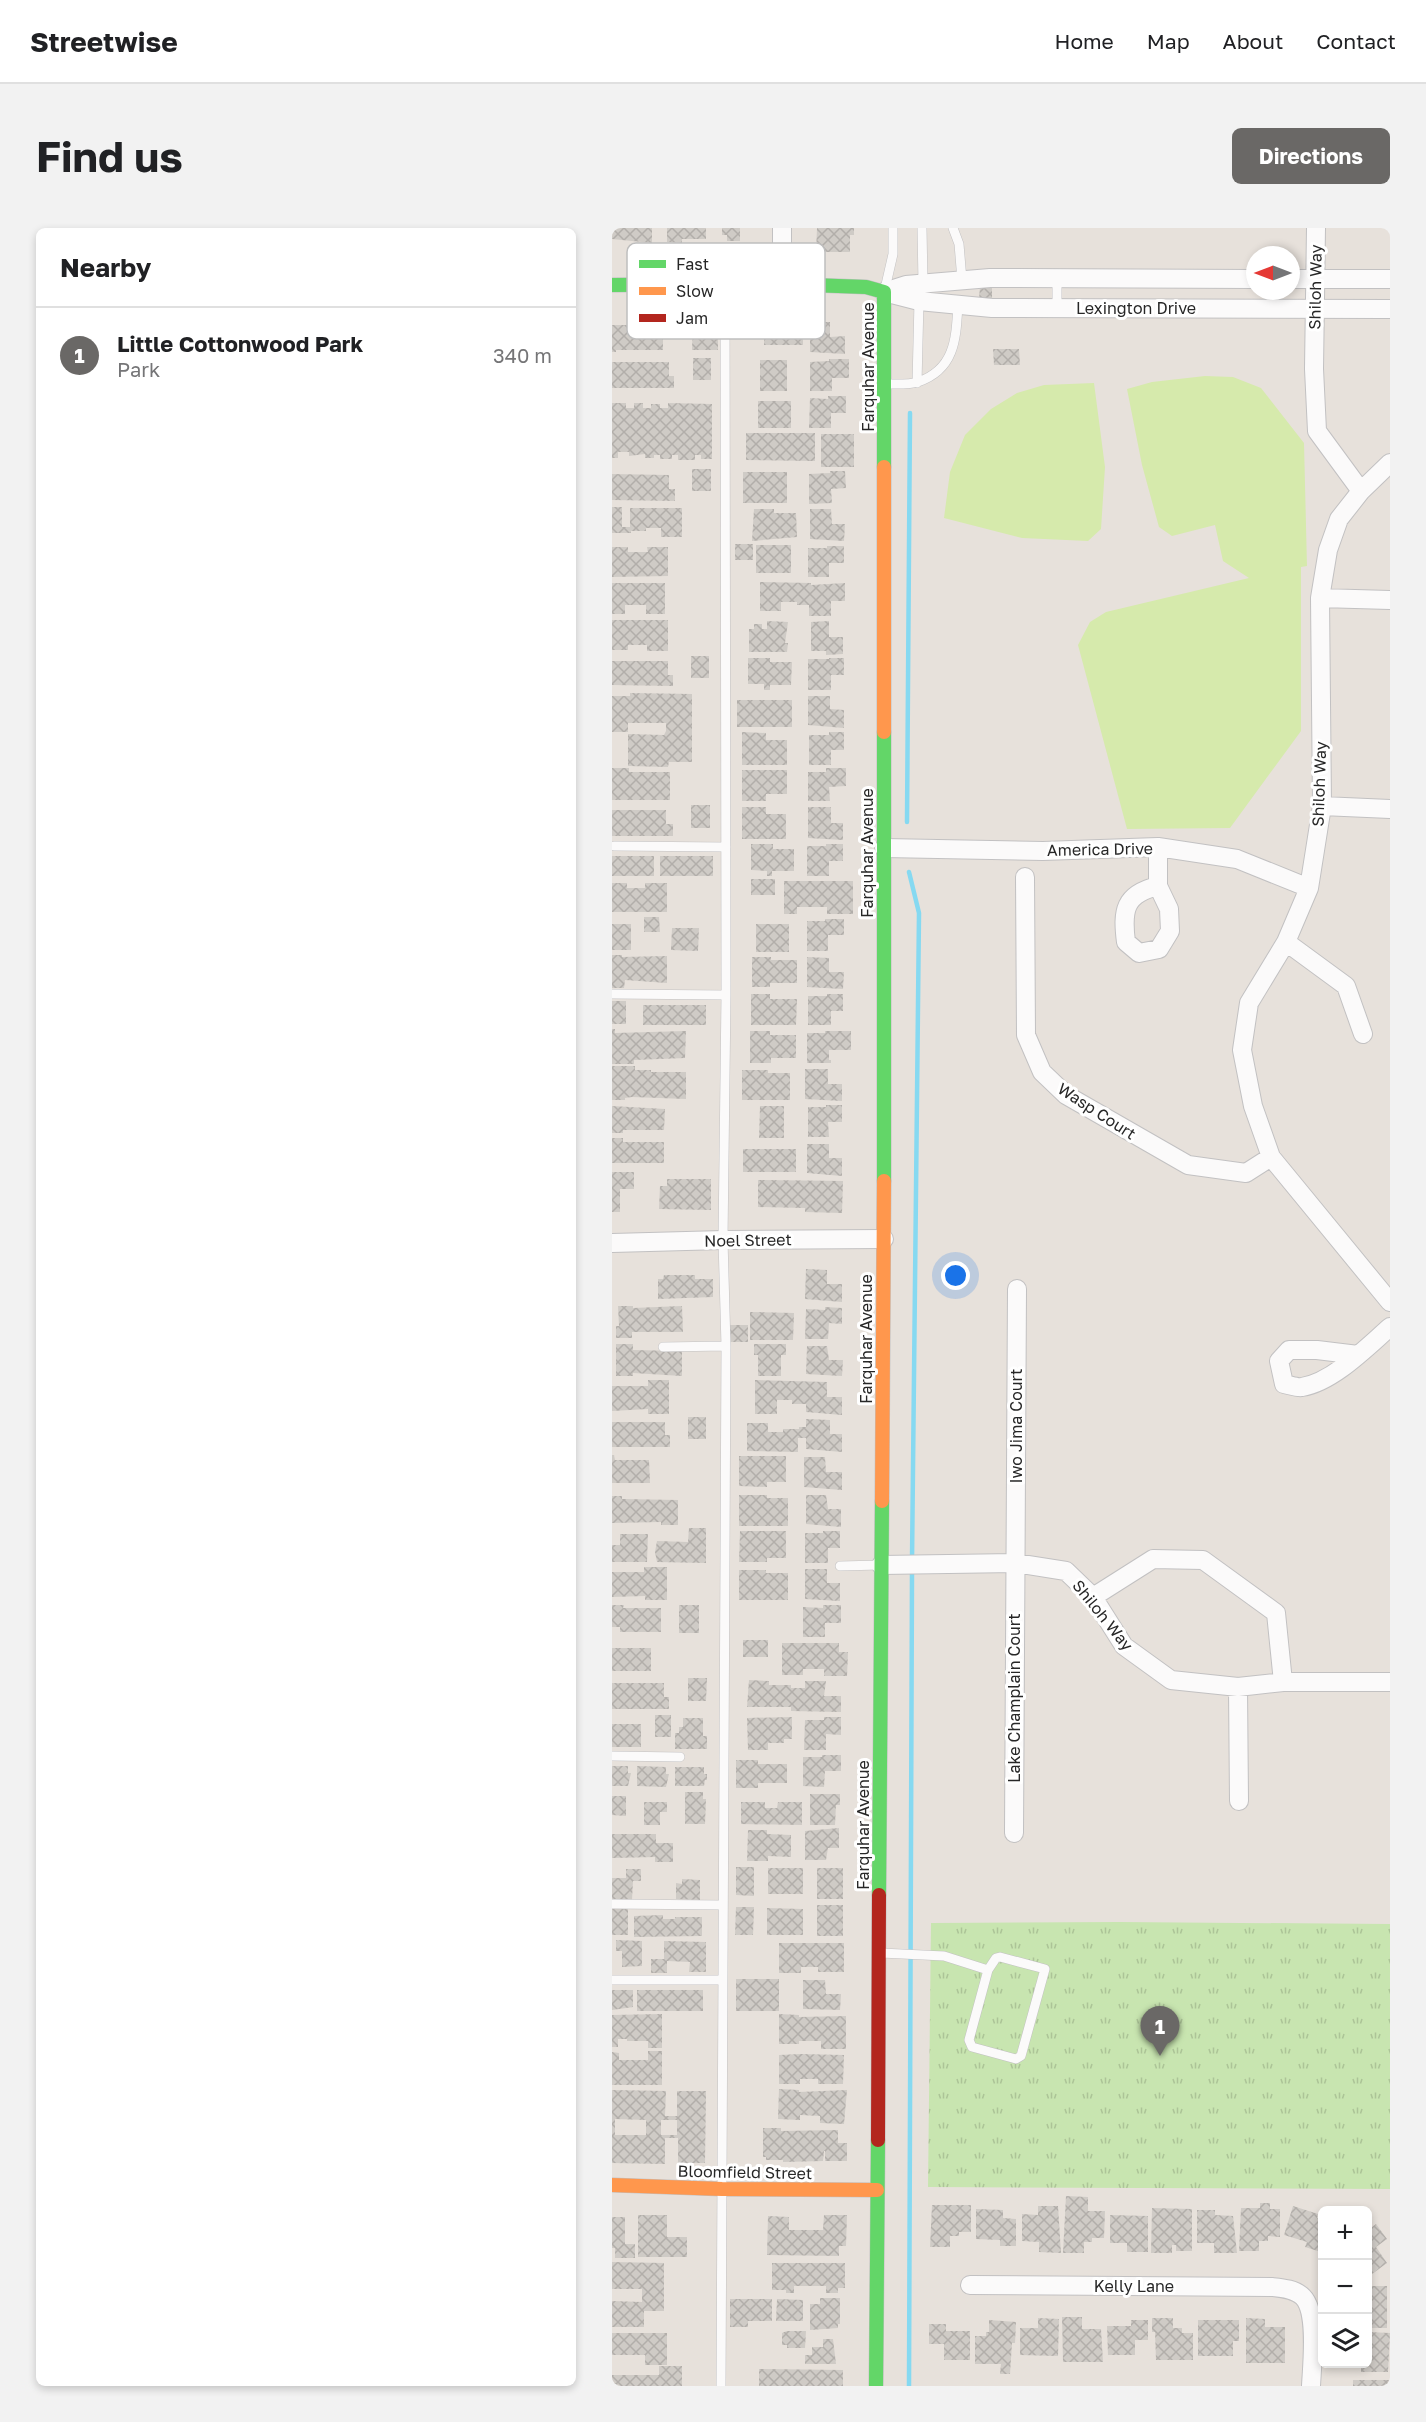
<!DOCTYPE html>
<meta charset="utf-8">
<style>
:root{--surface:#fff;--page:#f2f2f2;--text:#202124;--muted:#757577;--line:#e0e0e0;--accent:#6a6866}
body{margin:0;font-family:"Golos Text",sans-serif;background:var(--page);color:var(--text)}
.controls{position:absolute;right:18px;bottom:18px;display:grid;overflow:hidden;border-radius:9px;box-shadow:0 3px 9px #0003}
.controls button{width:54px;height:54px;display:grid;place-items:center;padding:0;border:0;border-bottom:2px solid var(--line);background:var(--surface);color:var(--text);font:30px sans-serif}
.compass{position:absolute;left:634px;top:18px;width:54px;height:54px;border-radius:50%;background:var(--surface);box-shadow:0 3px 9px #0003;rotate:270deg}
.you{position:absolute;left:344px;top:1048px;width:21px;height:21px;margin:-15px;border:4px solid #fff;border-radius:50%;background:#1a73e8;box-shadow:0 0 0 9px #1a73e833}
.badge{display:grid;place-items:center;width:39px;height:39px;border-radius:50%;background:var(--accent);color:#fff;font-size:20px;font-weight:700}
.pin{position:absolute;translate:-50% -50px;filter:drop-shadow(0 2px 3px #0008)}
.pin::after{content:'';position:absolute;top:32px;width:21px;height:18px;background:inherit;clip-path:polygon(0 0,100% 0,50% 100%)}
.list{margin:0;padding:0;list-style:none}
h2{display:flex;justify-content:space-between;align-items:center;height:78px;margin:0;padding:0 24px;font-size:26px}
h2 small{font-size:20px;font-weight:400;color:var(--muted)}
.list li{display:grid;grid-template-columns:39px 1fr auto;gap:18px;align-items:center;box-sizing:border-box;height:96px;padding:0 24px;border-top:2px solid var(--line)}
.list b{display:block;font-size:22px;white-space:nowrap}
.list p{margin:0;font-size:20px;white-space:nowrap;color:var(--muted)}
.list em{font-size:20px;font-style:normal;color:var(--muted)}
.icon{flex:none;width:33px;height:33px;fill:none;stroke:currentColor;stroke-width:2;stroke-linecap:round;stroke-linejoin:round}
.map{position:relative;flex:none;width:778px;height:2158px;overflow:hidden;border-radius:9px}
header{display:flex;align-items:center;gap:36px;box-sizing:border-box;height:84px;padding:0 30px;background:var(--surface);border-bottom:2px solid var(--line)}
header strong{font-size:28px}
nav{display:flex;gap:33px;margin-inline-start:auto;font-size:21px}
.intro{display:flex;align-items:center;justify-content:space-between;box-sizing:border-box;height:144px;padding:0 36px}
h1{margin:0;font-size:42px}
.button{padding:15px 27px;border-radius:9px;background:var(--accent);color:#fff;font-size:21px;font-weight:700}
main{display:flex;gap:36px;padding:0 36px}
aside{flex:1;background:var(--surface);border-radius:9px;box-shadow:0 3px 9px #0003}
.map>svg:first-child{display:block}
.grass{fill:url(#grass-tufts)}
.pitch{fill:#d6eaac}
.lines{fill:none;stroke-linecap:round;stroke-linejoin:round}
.stream{stroke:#86d9f1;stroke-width:4.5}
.building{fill:url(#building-cross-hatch);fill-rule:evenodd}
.lane-casing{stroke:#c2c1c2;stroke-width:10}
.street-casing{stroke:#c2c1c2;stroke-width:20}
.fast-casing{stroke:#c2c1c2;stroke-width:15}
.slow-casing{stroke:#c2c1c2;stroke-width:15}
.jam-casing{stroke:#c2c1c2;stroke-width:15}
.lane{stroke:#fbfafa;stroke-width:9}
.street{stroke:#fbfafa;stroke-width:18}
.fast{stroke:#63d668;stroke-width:14}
.slow{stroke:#ff974d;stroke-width:14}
.jam{stroke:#b3261e;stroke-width:14}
.labels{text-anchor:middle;stroke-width:6;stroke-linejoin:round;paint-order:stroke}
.street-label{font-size:16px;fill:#272727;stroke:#fff}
.key{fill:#fff;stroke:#bebebe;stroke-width:1.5}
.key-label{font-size:16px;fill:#272727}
</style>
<header>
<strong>Streetwise</strong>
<nav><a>Home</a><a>Map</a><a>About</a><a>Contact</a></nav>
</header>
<div class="intro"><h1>Find us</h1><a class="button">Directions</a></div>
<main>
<aside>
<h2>Nearby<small></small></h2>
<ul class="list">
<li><span class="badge">1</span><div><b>Little Cottonwood Park</b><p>Park</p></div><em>340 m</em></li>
</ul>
</aside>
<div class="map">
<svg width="778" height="2158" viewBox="0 0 778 2158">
<defs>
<pattern id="grass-tufts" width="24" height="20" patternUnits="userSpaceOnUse" patternTransform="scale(1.5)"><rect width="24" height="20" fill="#c8e5b0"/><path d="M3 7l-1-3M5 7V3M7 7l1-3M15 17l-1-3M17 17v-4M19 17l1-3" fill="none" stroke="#acc497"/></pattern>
<pattern id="building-cross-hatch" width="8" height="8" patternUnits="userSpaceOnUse" patternTransform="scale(1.5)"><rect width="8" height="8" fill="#cfcbc6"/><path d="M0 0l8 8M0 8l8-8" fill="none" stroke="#b2aeaa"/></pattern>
</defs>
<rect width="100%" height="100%" fill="#e7e1db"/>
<path class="grass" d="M507,1694L778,1696V1961L316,1959L319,1695Z"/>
<path class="pitch" d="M593,148L621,149L649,160L692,215L695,338L689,339V503L618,600L515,601L466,417L478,394L494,384L637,350L611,333L603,297L560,308L547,299L530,237L515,161L540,154Z
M482,155L493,239L489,301L476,313L410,310L332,290L338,244L353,207L379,181L405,165L432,157Z"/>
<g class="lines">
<path class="stream" d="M295,594L298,185
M297,644L307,685L300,1333
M297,2158L300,1342"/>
</g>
<path class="building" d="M0,0H40V15L0,11Z
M55,0H94V11H70V15L55,14Z
M110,0H128V13H115V7H110Z
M205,0H242V7H238V24H204Z
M368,57L380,58V72H367Z
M81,93H106V122H80Z
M152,94H191V117H152Z
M198,94H218V109L233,108V126L198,124Z
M0,97H51V122H4V124H0Z
M381,121H407L408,137H382Z
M81,130H99V152H81Z
M217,131H237V150H220V163H198V134L217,133Z
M148,132H175V163H148Z
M0,134H57V148H62V160H0Z
M216,168H234V185H219V200H197L198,170L216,171Z
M146,173H179V200H146Z
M0,175H14V180H22V175H31V180H39V176H48V180H56V175L100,176V231H89V227H83V232H66V227H60V231H48V227H42V230H33V226L17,228V224H6V230H0Z
M134,205H203V233L134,232Z
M209,206H242V239H209Z
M80,241H99V263H80Z
M218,243H233L234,260L219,261L220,275L197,276V246L218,245Z
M131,244H175V275H131Z
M0,246L57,247V261H63V273L0,272Z
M0,279H10V299H18V280H70V309H49V300H34V303H19V305H0Z
M142,281H162V285H184L185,309L140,313Z
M198,281H219L220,296H233L232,313L198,311Z
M123,316H141V332H123Z
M144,317H179V345H144Z
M215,318H232V335H217V349H196V320H215Z
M0,319H16V324H36L35,319H56V348L0,349Z
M148,354L199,355V357L233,355V373H219V388H197V377H185V374H169V383H148Z
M0,355H53V386H34V377H13V386H0Z
M0,392H56V423H35V417H16V422H0Z
M155,393L176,394L173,415H176L175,424H137V401H142V396H150V401H155Z
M217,393V409H231V426L214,427V423H199V394Z
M79,428H97V450H79Z
M136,430H158V434H180L179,457H158V462H152V456H136Z
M217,430H232V447H219V462H196V431H217Z
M0,433H56V447H61V458L0,457Z
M18,465L80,466V534H57L56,539L16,538V506L52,507L54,503V495H16V504H0V468H18Z
M196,468H218V481L232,482V500L196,497Z
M125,472H180V499H125Z
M130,504L154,505V512H175V537H130Z
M217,504H232V522H219V537H197V507H217Z
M0,540H17V544H58V572H0Z
M214,540H234V558L217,559L218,573H196V544H214Z
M130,542H175V566H154V573H130Z
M79,577H98V600H79Z
M130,579H154V586H174V611H130Z
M196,579H219V595H231V612L196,610Z
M0,582H54V596H61V608H0Z
M139,616H161V621H182V643H160V648H155V643L139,642Z
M214,616H231V633H217V648H195V618H214Z
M0,628H42V648H0Z
M48,628H101V648H48Z
M139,651H163V667H139Z
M172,653H241V686H215V679H185V686H172Z
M0,655H15V660H33V655H55V684H0Z
M32,689H47L48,704H32Z
M213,691H232V707H216V723H195V693H213Z
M0,696H19V722H0Z
M144,696H177V724H144Z
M60,700H87L86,723L59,722Z
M0,727H10V729L55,728V755L13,752L12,760H0Z
M140,729H159V732H185V755H158V759H140Z
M195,729L217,730V744H232L231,761L195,759Z
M139,766H158V771H185L184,797H139Z
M215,766H231V783H219V797H196V768H215Z
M0,773H14V796H0Z
M31,777H94V797H31Z
M0,801H3V805L74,803L73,830L22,832V836H0Z
M138,803H158V807H184V830H159V835H138Z
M213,803H239V822H217V832H219V835H195V805H213Z
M0,838H23V842H39V844H74V871L20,869L13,870V872H0Z
M193,841H216V856H230V873L193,871Z
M130,842H156V845H178V872H130Z
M214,877H230V894H216L217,909H196V879H214Z
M0,878L53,881L52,902H11V905H0Z
M148,878H172V910H147Z
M0,910H11V914H52V935H0Z
M195,916H217V930H230V948L195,945Z
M131,921H184V944H131Z
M0,944H22V961H8V984H0Z
M55,951H99V982L47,981L48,958H55Z
M146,952L231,953L230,985L193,984V980L146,979Z
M194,1041L215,1042V1056H230V1074L193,1071Z
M52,1047H83V1051H101V1069L46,1071V1051H51Z
M6,1078H21V1080L70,1078L71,1104H20V1110H4V1098H7Z
M213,1079L230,1080V1096L217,1095L216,1111H193L194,1081L213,1082Z
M138,1084L182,1085L181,1112H138Z
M118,1097H136V1114H118Z
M4,1116H21V1122L70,1123V1148L21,1145V1148H4Z
M142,1116H174V1127H169V1148H146V1127H142Z
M195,1118H215L217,1132H231L230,1148L194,1146Z
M36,1152H57V1186H36V1181L0,1183V1158H36Z
M143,1152L215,1154V1169H230V1187L194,1184V1176H180V1172H165V1186H143Z
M76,1189H94V1211H76Z
M194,1191L218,1192V1206H230V1224L194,1221V1210H186V1224L135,1223V1195H156V1204H171V1201H187V1199H194Z
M0,1194H53V1207H58V1219H0Z
M0,1227H2L3,1232H37L38,1255H0Z
M127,1228H174V1254H155V1259L127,1258Z
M192,1229H213L214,1244H230V1262L192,1259Z
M127,1267H155V1270H176V1298H127Z
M194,1267H214L216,1281H229V1299L194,1296Z
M0,1268H10V1271L66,1272V1297H49V1294L0,1295Z
M77,1300H94V1335L45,1334L43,1324L45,1313L76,1314Z
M128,1303H174V1330H155V1334H127Z
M211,1303H228V1320H216V1335H193V1305H211Z
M8,1306H36L35,1334H0V1317H8Z
M32,1339H55V1372H33V1368L0,1369V1344H32Z
M193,1341H215V1355H228V1373L193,1371Z
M127,1342H154V1345H176V1372H127Z
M0,1377H12L11,1380H49V1404H8V1399H0Z
M67,1377H87V1405H67Z
M211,1377H229V1395H213V1409H191V1379L211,1380Z
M131,1412H156V1429H131Z
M170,1415H227V1424H236L235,1448H212V1441H191V1447H170Z
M0,1420H39V1443H0Z
M76,1450H95L94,1473H76Z
M137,1452L157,1453V1457H179V1460H193V1453H214L212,1468H229V1484L179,1483V1479H135Z
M0,1455H52V1469H57V1481H0Z
M43,1487H59V1509H43Z
M180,1489V1511H172V1515H156V1522H136L135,1490Z
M212,1489H229V1507L214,1506V1522H192L193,1492H212Z
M71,1490H91V1508H95V1521H63V1505H67V1499H71Z
M0,1496H29V1519H0Z
M210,1527H229V1543H213L212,1559L191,1558V1529H210Z
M124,1532H146V1536H175V1555H146V1560H124Z
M0,1538H16V1545H19L16,1558H0Z
M25,1538L54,1539V1546H57L54,1559L25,1558Z
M63,1539H92V1546H95V1552H93L92,1558H63Z
M73,1564H91V1571H94L93,1596H73Z
M198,1566H228V1577H224L223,1597H198Z
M0,1568H14V1588L0,1587Z
M32,1574H55V1584H48V1597H32Z
M129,1574H153V1580H165L166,1574H190V1597L129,1596Z
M227,1600V1620H216L214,1632H193V1603Z
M136,1602H155V1606L179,1607V1629L156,1628V1633H135Z
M0,1606H44V1615H61V1634H43V1629L0,1630Z
M124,1639H142V1668L124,1667Z
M156,1640H191V1666H156Z
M205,1640H231V1671H205Z
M14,1641H29V1653H21L20,1672H0V1650H14Z
M70,1651L88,1652V1672L64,1671V1655L70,1656Z
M205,1677H231V1708H205Z
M0,1679L16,1680V1707H0Z
M124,1679H142L141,1707H123Z
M155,1680L191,1681V1707H155Z
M51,1687V1691H63V1689H90V1708L22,1709V1688Z
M4,1712L30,1713V1738L10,1739V1723H4Z
M52,1713L94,1714V1744H77L78,1734L55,1733V1745H39V1731H52Z
M167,1715H232V1744H206V1739H189V1745H167Z
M124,1751H167V1783H124Z
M191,1752H213L214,1766H229L228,1782L191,1781Z
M0,1762H21V1779L0,1782Z
M25,1762H91V1783H25Z
M50,1786V1820H36V1813H15V1811H6V1819H0V1787Z
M167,1786L187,1787V1789L234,1788V1821H209V1813H187V1816H167Z
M36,1823H50V1857H0V1824L7,1825V1832H36Z
M188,1826L232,1827L231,1856H206V1851H188V1856H167V1827Z
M167,1861L187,1862V1864L235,1862L232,1896L208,1895V1888L188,1887V1892L166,1891Z
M0,1862L54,1863L53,1888H65V1863H94L93,1935H66V1910H53V1936L0,1935ZM3,1891L34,1892V1907H3ZM49,1892H65V1907H49Z
M151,1900H169V1903L226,1902V1915H235V1933H213V1923H212L211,1933L171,1934V1932H154V1929H151Z
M454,1968L476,1969V1983H493L492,2010H480V2014H472V2025H451Z
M648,1975H658V1981H668V2009L656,2008V2013H647V2023H627L629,1980H648Z
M320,1977H359V2004H347V2008H338V2019H318Z
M426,1978H446L449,2025L427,2024V2014L410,2013V1986L426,1987Z
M681,1978L706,1986L705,1990L710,1992L709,2024L693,2019L695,2014L672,2007Z
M540,1980L580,1981V2023H564V2017H560V2025H539Z
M364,1981L391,1982V1990L404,1991V2018H388V2012L364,2011Z
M585,1982H603V1987L621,1988L625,2025H602V2015H585Z
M26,1987H55V2009H75V2029H26Z
M212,1987H235L234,2018H227V2028L155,2027L156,1988L177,1989V2002H211Z
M498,1987L536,1988V2024H515V2015H498Z
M0,1989H13V2016H23V2030H3V2020H0Z
M764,1996L775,2011L764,2019L775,2035L756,2049V2002Z
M0,2034L52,2035V2083H32V2099H0V2073L30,2074V2061H0Z
M160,2035H233V2060H226V2065H214V2058H182V2065H174V2062H160Z
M756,2058H775V2100H756Z
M208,2070H228V2096H226V2100L198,2102V2076H208Z
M118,2071H160V2093H136V2099H118Z
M165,2071L191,2072V2093H164Z
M450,2089H470V2101H489L491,2134H451Z
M426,2090L447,2091L446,2128L408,2127V2100H426Z
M540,2090H561V2100H570V2105H581V2132H544L543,2104H540Z
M634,2090L653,2091V2099H673V2135H634Z
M377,2092L404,2094L403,2115H400L398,2146H388L389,2136H363V2108H374V2104H377Z
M519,2092H536V2112H523V2127H496L495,2098H519Z
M586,2092H627V2113H621V2128H586Z
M317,2096H334V2103H358V2132H332V2116H317Z
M175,2103H194L193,2120H175V2117H170V2105Z
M756,2104L778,2105L776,2144H749V2136H756Z
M0,2105H55V2137H33V2127H0Z
M211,2111H221L224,2136H193V2127H200V2119H211Z
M47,2138H70V2158H0V2147H47Z
M147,2141L231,2142V2158H147Z
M741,2152H777V2158H741Z"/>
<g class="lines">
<g class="lane-casing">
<path id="lane" d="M310,0L311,55
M341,0L347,16L350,52
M445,50V80
M273,61L281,26V0
M305,155L307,73
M273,156C283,156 297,157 306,154C344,141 344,109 346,76
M2,618L114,619
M0,766L114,767
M51,1119L114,1118
M228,1338L268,1337
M0,1528L68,1529
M0,1676L111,1677
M269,1725L332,1728L376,1742L357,1812L360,1819L404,1831L409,1828L433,1741L388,1729L384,1730L376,1742
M0,1752H111
M109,2158L114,1118L111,1012L114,767L113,59"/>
</g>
<g class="street-casing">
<path id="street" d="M704,0L702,141L705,203L749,263L727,291L716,322L708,370L710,578L697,660L674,714L637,775L630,822L641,878L659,929L778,1074
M643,51L378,50L294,57L272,64L307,73L380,80L778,81
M679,51H778
M170,56V0
M749,263L778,235
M708,370L778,372
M710,578L778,581
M546,619V658L557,681L558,703L547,721L527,725L514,714C510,683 512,666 546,658
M272,620L431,623L546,619L625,631L697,660
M413,649L414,807L430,844L454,867L576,937L634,945L659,929
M674,714L734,758L751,806
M0,1015L111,1012L272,1011
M746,1127L705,1122H677L667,1133L672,1156C678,1157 685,1160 690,1159C721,1154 755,1119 778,1099
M269,1337L403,1335L454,1343L481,1369L512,1418L559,1452L626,1459L671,1454H778
M481,1369L541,1331L591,1332L664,1385L671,1454
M626,1459L627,1573
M402,1605L405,1061
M358,2057L660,2059C670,2060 683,2061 691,2069C706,2084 700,2137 699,2158"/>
</g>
<g class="fast-casing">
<path id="fast" d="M0,57L170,56L254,59L272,64V239
M272,504V953
M267,1667L270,1273
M264,2158L266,1912"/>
</g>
<g class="slow-casing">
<path id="slow" d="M272,239V504
M270,1273L272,953
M0,1957L110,1961L265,1962"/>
</g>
<g class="jam-casing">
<path id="jam" d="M266,1912L267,1667"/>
</g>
<use href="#lane" class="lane"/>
<use href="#street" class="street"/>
<use href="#fast" class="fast"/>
<use href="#slow" class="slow"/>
<use href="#jam" class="jam"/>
</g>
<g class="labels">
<g class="street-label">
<text transform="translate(703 59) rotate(-89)" y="6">Shiloh Way</text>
<text x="524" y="86">Lexington Drive</text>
<text transform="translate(256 139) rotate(-90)" y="6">Farquhar Avenue</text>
<text transform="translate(707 556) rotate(-88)" y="6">Shiloh Way</text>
<text transform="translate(488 621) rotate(-1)" y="6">America Drive</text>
<text transform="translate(255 625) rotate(-90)" y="6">Farquhar Avenue</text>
<text transform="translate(485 883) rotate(33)" y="6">Wasp Court</text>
<text transform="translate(136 1012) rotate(-1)" y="6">Noel Street</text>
<text transform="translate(254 1111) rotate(-90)" y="6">Farquhar Avenue</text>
<text transform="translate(404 1198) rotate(-90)" y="6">Iwo Jima Court</text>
<text transform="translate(491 1387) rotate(51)" y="6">Shiloh Way</text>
<text transform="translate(402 1470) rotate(-90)" y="6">Lake Champlain Court</text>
<text transform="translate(251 1597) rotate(-90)" y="6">Farquhar Avenue</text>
<text transform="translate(133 1944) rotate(1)" y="6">Bloomfield Street</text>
<text x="522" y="2064">Kelly Lane</text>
</g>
</g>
<rect x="15" y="15" width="198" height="96" rx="9" class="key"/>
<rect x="27" y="32" width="27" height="8" fill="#63d668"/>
<rect x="27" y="59" width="27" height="8" fill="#ff974d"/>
<rect x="27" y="86" width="27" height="8" fill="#b3261e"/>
<g class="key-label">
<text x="64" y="42">Fast</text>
<text x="64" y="69">Slow</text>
<text x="64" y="96">Jam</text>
</g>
</svg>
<div class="controls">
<button>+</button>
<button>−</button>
<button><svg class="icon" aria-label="layers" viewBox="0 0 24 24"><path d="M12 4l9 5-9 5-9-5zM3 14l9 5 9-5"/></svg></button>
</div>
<svg class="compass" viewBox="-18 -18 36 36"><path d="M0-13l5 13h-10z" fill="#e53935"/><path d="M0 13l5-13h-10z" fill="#757577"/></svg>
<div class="you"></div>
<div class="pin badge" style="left:548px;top:1828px">1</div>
</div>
</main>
